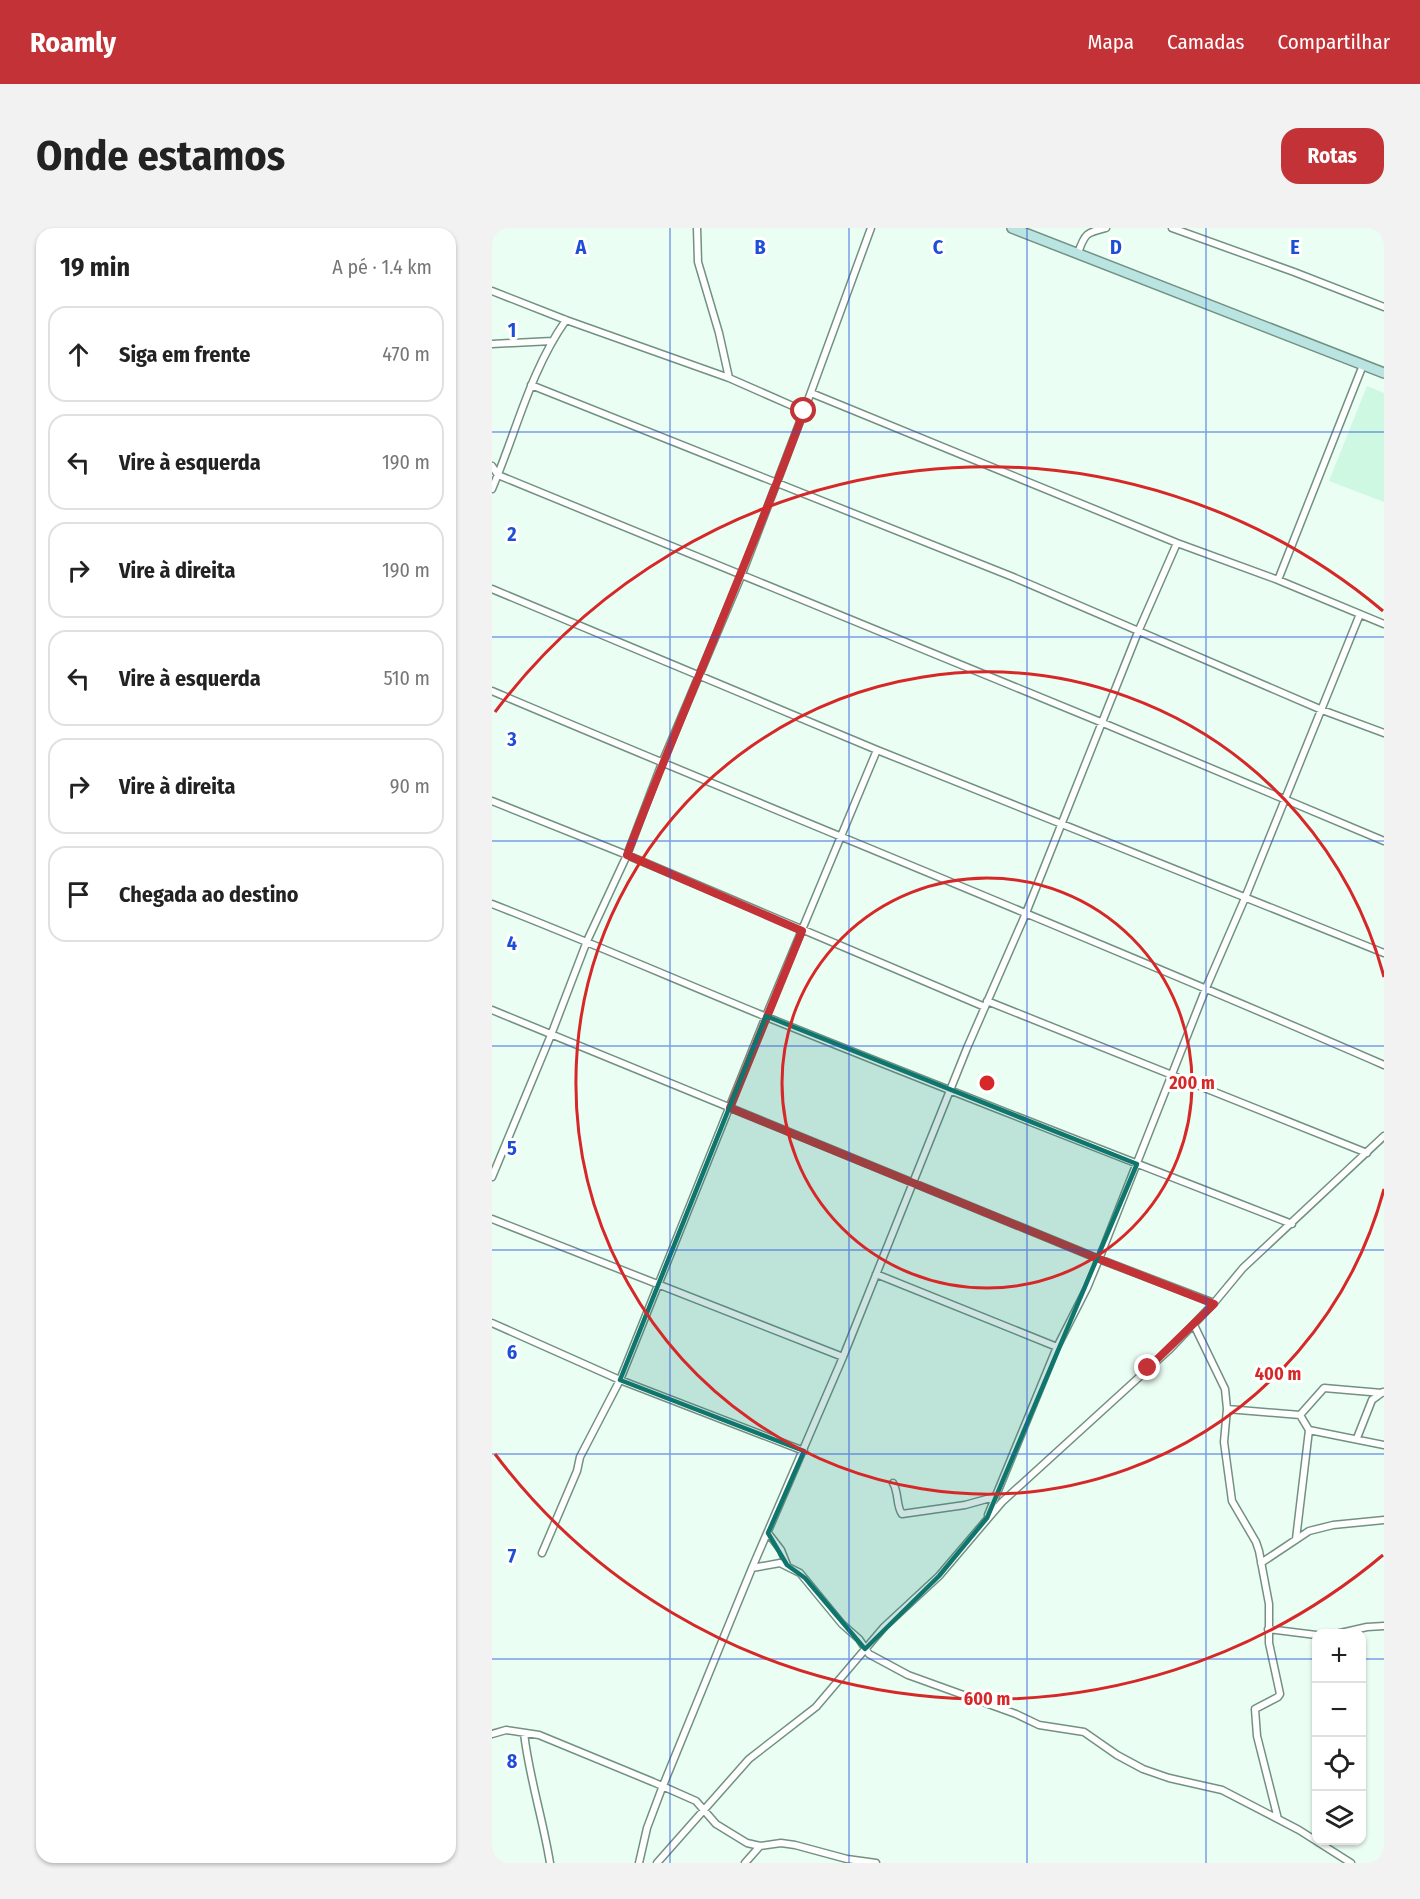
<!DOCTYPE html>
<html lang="pt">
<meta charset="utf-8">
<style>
:root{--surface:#fff;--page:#f2f2f2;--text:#222;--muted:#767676;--line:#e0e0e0;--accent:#c23237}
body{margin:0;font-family:"Fira Sans Condensed",sans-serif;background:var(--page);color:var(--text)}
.controls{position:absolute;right:18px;bottom:18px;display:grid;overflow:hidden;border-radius:12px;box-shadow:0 2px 4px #0004}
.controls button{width:54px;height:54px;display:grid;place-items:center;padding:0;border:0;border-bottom:2px solid var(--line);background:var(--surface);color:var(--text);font:30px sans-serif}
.stop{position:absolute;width:18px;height:18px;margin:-14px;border:4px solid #c23237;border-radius:50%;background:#fff}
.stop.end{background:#c23237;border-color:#fff;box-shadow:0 2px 6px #0008}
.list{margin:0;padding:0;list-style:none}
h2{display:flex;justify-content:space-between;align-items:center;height:78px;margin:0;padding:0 24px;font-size:26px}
h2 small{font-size:20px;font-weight:400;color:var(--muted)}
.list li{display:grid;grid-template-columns:39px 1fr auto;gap:18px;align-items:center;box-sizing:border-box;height:96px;margin:0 12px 12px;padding:0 12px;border:2px solid var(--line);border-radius:18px}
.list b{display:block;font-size:22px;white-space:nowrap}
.list em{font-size:20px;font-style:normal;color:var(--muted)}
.icon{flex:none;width:33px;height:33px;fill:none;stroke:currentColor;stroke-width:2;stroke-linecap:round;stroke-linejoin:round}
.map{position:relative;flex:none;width:892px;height:1635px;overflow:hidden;border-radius:18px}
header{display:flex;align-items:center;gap:36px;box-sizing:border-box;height:84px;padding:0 30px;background:var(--accent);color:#fff}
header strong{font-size:28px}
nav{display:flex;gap:33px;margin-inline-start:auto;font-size:21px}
.intro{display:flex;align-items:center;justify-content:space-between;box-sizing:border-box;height:144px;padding:0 36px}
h1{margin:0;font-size:42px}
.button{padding:15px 27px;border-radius:18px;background:var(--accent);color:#fff;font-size:21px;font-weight:700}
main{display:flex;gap:36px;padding:0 36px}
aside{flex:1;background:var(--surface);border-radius:18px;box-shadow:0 2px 4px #0004}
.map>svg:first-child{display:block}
.built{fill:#cff8e2}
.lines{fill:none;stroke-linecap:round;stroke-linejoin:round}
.minor-casing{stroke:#729180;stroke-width:9}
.secondary-casing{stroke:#729180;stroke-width:12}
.minor{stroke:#fff;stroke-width:6}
.secondary{stroke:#bae4e2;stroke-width:9}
.route{stroke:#c23237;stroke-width:8}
.marked{fill:#0f766e;fill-opacity:0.2;stroke:#0f766e;stroke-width:4.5;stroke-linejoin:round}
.grid{fill:none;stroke:#1d4ed8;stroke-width:1.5;stroke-opacity:0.55}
.ring{fill:none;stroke:#d62828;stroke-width:3}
.grid-label{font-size:20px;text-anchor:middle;font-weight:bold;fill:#1d4ed8;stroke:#fff;stroke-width:6;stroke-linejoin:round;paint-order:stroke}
.centre{fill:#d62828;stroke:#fff;stroke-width:3}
.ring-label{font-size:18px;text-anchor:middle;font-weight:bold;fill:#d62828;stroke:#fff;stroke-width:6;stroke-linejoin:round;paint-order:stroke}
</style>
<header>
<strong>Roamly</strong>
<nav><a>Mapa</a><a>Camadas</a><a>Compartilhar</a></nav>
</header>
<div class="intro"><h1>Onde estamos</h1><a class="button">Rotas</a></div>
<main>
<aside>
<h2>19 min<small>A pé · 1.4 km</small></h2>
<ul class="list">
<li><svg class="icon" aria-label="ahead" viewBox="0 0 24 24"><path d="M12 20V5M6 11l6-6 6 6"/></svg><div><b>Siga em frente</b></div><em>470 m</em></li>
<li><svg class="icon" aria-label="left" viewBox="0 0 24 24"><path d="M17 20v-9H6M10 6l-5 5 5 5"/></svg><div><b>Vire à esquerda</b></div><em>190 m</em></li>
<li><svg class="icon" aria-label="right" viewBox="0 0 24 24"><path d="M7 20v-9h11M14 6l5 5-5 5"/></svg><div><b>Vire à direita</b></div><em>190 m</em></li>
<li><svg class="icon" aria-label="left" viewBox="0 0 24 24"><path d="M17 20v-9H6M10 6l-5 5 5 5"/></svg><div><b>Vire à esquerda</b></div><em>510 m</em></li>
<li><svg class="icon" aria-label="right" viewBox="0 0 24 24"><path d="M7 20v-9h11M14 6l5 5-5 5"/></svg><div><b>Vire à direita</b></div><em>90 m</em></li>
<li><svg class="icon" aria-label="arrive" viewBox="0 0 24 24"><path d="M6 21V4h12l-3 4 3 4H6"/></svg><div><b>Chegada ao destino</b></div></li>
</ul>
</aside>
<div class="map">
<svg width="892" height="1635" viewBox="0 0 892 1635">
<rect width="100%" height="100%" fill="#eafef3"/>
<path class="built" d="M875,158L892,165V274L837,253Z"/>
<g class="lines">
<g class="minor-casing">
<path id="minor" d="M205,0L206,34L227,105L237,150
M680,0L802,44L892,79
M586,25C593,5 594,5 614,0
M0,63L74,92L237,150L312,183
M0,116L60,113
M39,157L521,349L830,482L892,505
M319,165L685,315L786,352L892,396
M0,238L6,247L611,495L892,613
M0,261C24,205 38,143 74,92
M786,352L871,137
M0,361L385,522L892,725
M0,463C297,589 596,708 892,837
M0,573L135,627L493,779
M0,676C93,712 184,752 277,790C450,860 625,928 800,996
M495,773L875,925
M0,782L607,1031L722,1075
M0,949L59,807L95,713L135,627L170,535L250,346L312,183L379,0
M0,991L351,1129
M384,1046L565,1119
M0,1095L128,1152L312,1223
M702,1097L733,1161L735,1181L732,1214L740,1273L764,1314L767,1323L777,1376V1415L788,1466L786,1469L763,1481L765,1508L786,1591
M735,1181L808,1187
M808,1187L832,1160L890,1165
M817,1202L892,1217
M865,1210L880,1172L891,1164
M401,1255C407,1265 404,1278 410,1286L473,1277L502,1269
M496,1287L565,1119L595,1060L607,1031L714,760L753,670L868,386
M276,1305L289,1322L295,1337
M804,1311L817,1202L808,1187
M50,1325L85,1243L88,1229L128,1152L274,788L385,522
M769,1335L817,1303L841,1297L892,1292
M260,1340L288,1335L308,1345L350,1396L367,1411L377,1426L416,1447L524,1486L547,1497L592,1504L625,1527L651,1541L677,1550L730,1562L807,1602L859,1635
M776,1401L824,1407
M844,1406L875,1399L892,1398
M32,1505C37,1549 51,1591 58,1635
M0,1506L14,1502L47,1507L161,1554L204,1573L224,1596L255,1615L268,1618L289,1615L303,1617L355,1631L384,1635
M147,1635L155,1600L170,1560L260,1340L351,1129L475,820L534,685L646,404L685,315
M165,1635L257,1531L324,1479L392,1399L447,1348L510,1274L678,1121L722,1075L751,1040L892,908
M253,1635L268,1618"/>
</g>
<g class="secondary-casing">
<path id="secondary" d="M520,0L892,145"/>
</g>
<use href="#minor" class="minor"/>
<use href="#secondary" class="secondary"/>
</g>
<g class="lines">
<path class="route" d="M312,183C257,333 192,478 135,627L310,703L238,880L607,1031L722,1076L656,1140"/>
</g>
<path class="marked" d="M274,788L645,936L495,1290L447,1348L373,1421L313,1350L295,1337L276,1305L312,1223L128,1152Z"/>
<path class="grid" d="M178,0V1635M357,0V1635M535,0V1635M714,0V1635M0,204H892M0,409H892M0,613H892M0,818H892M0,1022H892M0,1226H892M0,1431H824M870,1431H892"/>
<g class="ring">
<circle cx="495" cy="855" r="205"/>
<path d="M892 961A411 411 0 1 1 892 749"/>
<path d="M891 1327A616 616 0 0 1 3 1226M3 484A616 616 0 0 1 891 383"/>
</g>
<g class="grid-label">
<text x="89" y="26">A</text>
<text x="268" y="26">B</text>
<text x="446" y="26">C</text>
<text x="624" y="26">D</text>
<text x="803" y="26">E</text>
<text x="20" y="109">1</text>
<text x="20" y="313">2</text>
<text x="20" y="518">3</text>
<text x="20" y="722">4</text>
<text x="20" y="927">5</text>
<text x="20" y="1131">6</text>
<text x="20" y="1335">7</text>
<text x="20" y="1540">8</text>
</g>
<circle cx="495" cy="855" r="9" class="centre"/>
<g class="ring-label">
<text x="700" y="861">200 m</text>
<text x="786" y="1152">400 m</text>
<text x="495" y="1477">600 m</text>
</g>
</svg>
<div class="controls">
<button>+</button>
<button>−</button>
<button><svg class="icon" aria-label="locate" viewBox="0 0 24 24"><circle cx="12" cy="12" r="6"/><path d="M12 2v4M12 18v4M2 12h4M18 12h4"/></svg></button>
<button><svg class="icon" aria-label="layers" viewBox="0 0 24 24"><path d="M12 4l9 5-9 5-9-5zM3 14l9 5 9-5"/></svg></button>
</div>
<div class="stop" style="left:312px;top:183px"></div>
<div class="stop end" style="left:656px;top:1140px"></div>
</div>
</main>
